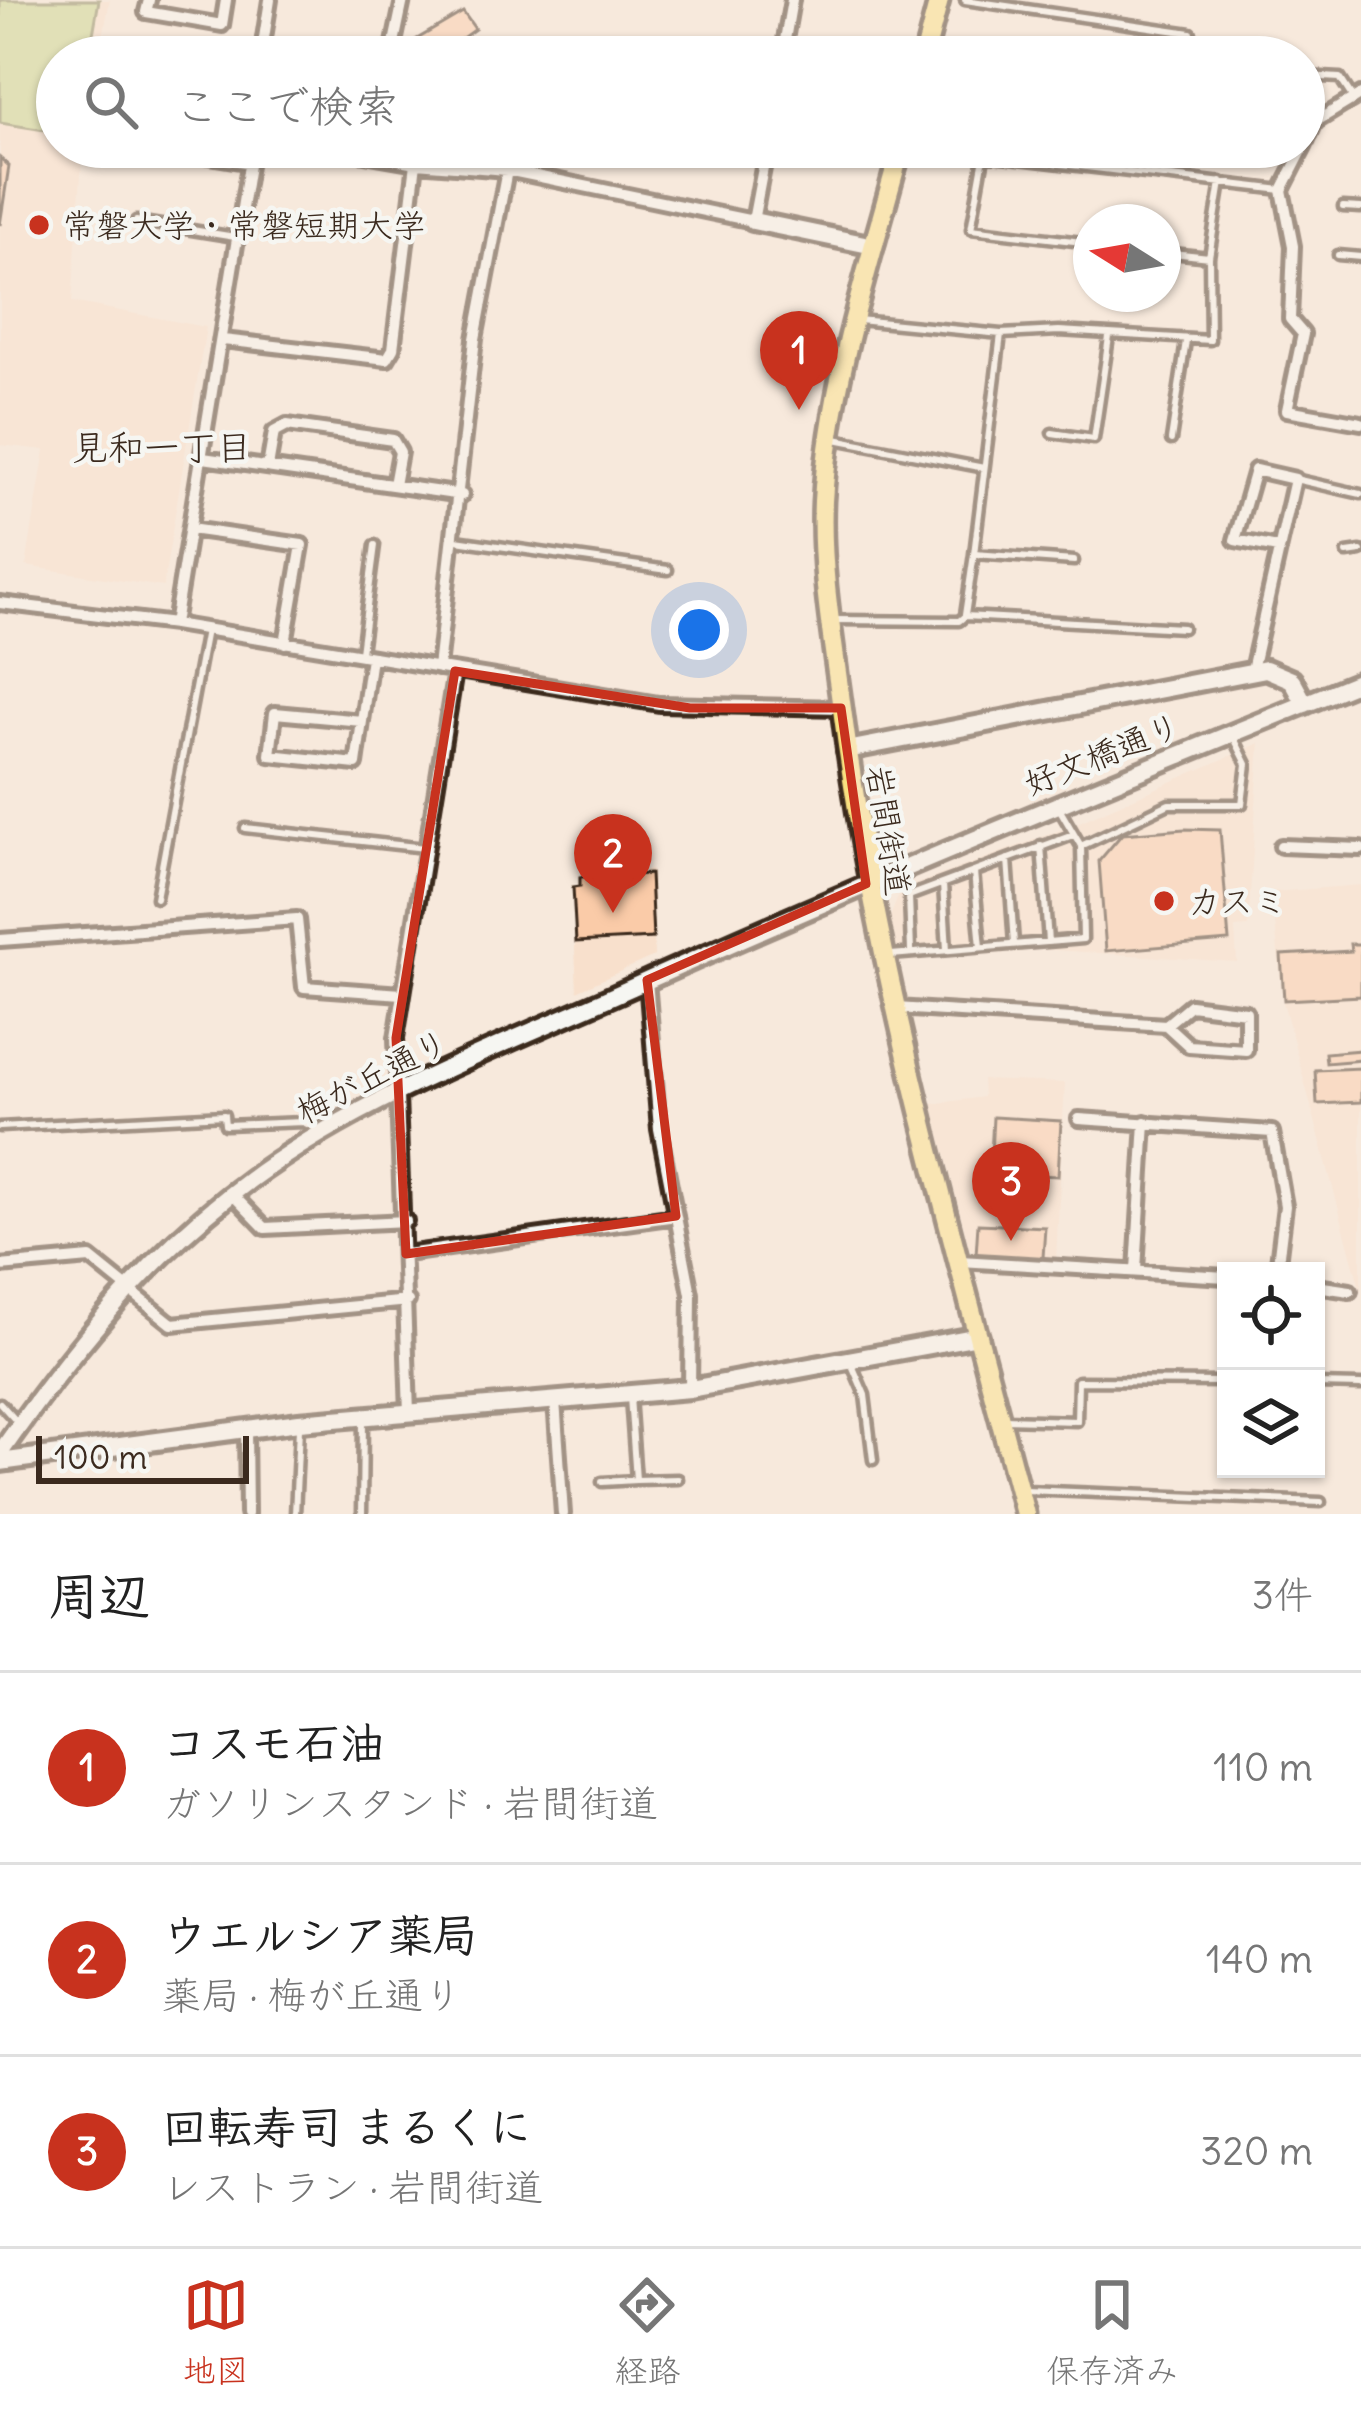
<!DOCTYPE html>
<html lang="ja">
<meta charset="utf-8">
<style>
:root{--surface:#fff;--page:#f6f6f6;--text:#222;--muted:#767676;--line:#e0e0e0;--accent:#c8321e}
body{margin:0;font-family:Delius,"Klee One",sans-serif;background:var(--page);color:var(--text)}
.controls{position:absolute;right:36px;bottom:36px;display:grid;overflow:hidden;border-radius:0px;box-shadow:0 3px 9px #0004}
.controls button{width:108px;height:108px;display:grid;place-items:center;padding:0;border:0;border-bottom:3px solid var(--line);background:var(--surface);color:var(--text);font:60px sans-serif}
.compass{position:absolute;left:1073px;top:204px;width:108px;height:108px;border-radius:50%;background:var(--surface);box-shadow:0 3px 9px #0004;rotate:281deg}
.scale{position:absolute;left:36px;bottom:30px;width:213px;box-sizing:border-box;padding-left:12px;border:6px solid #3b2a1e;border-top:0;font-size:33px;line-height:42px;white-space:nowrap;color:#3b2a1e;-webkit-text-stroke:9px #f6f6f2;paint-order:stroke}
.you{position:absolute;left:699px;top:630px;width:42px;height:42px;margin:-30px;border:9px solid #fff;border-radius:50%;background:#1a73e8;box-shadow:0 0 0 18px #1a73e833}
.badge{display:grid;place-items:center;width:78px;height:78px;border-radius:50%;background:var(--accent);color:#fff;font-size:39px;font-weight:700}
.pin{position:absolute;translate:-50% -99px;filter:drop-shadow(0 3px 6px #0008)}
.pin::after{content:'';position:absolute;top:63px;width:42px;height:36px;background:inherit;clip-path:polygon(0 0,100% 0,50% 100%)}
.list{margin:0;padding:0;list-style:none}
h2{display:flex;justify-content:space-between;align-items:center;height:156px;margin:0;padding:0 48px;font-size:51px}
h2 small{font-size:39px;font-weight:400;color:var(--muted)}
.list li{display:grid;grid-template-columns:78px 1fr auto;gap:36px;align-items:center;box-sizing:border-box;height:192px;padding:0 48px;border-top:3px solid var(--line)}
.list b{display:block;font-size:45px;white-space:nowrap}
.list p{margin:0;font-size:39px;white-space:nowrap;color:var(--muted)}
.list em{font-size:39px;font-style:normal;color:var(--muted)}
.icon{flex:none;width:66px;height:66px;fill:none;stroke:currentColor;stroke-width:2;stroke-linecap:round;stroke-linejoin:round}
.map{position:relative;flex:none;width:1361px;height:1514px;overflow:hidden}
.search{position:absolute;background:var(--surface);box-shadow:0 3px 9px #0004;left:36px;right:36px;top:36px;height:132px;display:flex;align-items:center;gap:30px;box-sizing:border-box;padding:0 42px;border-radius:66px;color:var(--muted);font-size:45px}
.sheet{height:732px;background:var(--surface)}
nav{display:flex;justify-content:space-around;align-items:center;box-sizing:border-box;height:168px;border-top:3px solid var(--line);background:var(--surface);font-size:33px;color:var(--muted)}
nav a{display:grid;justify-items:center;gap:6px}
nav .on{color:var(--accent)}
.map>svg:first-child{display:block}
.built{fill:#f8e0cc}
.green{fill:#c6d589;stroke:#808054;stroke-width:3}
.building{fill:#facba8;stroke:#3b2a1e;stroke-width:3}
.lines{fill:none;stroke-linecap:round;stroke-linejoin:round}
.lane-casing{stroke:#3b2a1e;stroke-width:15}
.street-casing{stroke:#3b2a1e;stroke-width:20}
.secondary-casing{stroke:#3b2a1e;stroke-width:26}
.primary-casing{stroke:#3b2a1e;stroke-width:27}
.lane{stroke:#f6f6f2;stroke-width:6}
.street{stroke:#f6f6f2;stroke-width:10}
.secondary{stroke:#f6f6f2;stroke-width:16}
.primary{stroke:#fae180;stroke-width:18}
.marked{fill:none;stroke:#c8321e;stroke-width:9;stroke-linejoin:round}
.poi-dot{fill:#c8321e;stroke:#f6f6f2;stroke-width:4.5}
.labels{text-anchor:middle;stroke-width:9;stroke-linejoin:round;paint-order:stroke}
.poi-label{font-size:33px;fill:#3b2a1e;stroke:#f6f6f2;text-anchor:start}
.street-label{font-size:33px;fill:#3b2a1e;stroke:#f6f6f2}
.neighbourhood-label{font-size:36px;fill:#3b2a1e;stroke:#f6f6f2}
</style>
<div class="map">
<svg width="1361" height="1514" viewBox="0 0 1361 1514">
<rect width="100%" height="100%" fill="#f7e9dc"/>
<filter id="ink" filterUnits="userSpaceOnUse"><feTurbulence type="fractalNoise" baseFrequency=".00833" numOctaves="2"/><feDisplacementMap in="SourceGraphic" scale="24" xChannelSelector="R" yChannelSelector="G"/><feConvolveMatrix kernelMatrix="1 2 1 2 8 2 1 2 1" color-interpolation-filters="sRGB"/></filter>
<g filter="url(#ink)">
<path class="built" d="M0,0H110L99,57H57V147H83L72,302L206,327L163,587L26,566L45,450L0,445Z
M1260,743L1248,927L1235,928L1237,962L1023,948L899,961L889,919L901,890L1068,827Z
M652,870L654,956L577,991L572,885H579L578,876Z
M1361,885V1292L1283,1002L1272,892Z
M982,1080L1065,1083L1056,1260L976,1256L969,1247L932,1104L983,1097Z"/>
<path class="green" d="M0,0H99L89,57H57V132L0,123Z"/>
<path class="building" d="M463,12L475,29L436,57H411L407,45Z
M0,158L9,166L0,225Z
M1185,829L1220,830L1229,941L1106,951L1099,861L1122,834Z
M650,874L653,938L576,942L573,887L580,886V877Z
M1350,944H1361V996L1284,1000L1281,955L1351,951Z
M1361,1050V1060L1326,1063L1325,1053Z
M1361,1068V1102L1317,1104L1315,1070Z
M993,1117L1061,1121L1058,1176L990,1173Z
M978,1224L1045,1227L1043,1258L976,1255Z"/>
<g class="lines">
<g class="lane-casing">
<path id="lane" d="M965,0L1191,33V57
M1304,76L1340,78L1351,95
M139,147L250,165
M917,147L1282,190
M984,157L971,229L1091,243
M1343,207L1361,208
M136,221L235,237
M1163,252L1209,257
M1338,255L1361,257
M858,320L1001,334L1059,331L1210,340L1209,257L1221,182
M1001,334L974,554L1074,561
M1052,433L1094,439L1109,337
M835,439L984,468
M1171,440L1186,341
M1295,479L1361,494
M456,540L668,570
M1347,553L1361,551
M965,615L974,554
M834,620L959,621L965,616L1183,628
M361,652L375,545
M245,828L425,848
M1041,845L1048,942
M1081,846L1169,804H1242L1247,764L1233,736
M1008,859L1014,944
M974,872L981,947
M943,884L947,950
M156,898L206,630
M911,951L909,896L1073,835
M891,955L1083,939L1081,846L1060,810
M0,1127L224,1115L225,1125L303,1122L318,1129
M852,1365L865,1395L873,1460
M1316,1384L1361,1385
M0,1403L18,1423
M1004,1419L1077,1421L1078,1381L1226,1382
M636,1480L678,1479
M602,1482L636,1480L630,1397
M1025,1490L1321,1502
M295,1514L299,1428
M362,1514L363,1420"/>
</g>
<g class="street-casing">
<path id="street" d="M149,0L146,12L222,25L226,0
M261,57L270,0
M391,57L403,0
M782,57L792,0
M324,147L416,163L507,170L753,221L767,147
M1304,147L1282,190L1293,246L1290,319L1303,334L1287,410L1361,423
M1304,147L1315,122L1361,94
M223,340L387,359L393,349L416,163
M203,458L462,495
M268,467L274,432L287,425L393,440L400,452L394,485
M190,529L302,545L285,643
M0,603L174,624L659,704L841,708
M174,624L252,147
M438,668L475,339L507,170
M1252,670L1295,479L1255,470L1235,540L1278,548
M362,721L275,713L270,755L356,764L371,657
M1281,846L1361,849
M0,940L297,919L304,987L402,994
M647,980L659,1129L691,1294L690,1389
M896,1008L1166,1025L1189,1046L1246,1050V1012L1190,1005L1166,1025
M1079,1119L1272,1132L1285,1206L1277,1271
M232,1194L265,1228L406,1221
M406,1254L676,1216
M960,1261L1226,1277
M0,1266L90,1258L172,1324L408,1301
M1136,1270L1145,1122
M1316,1286L1350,1291
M555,1400L563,1514
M409,1413L396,1038L455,671
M246,1429L247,1514"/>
</g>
<g class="secondary-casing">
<path id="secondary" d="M753,221L874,246
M847,750L1266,669L1292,680L1305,704
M0,1453C67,1357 137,1269 229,1196C343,1105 483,1054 615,995C861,884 1111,783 1361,681
M0,1462L299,1422L690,1389L979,1336"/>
</g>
<g class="primary-casing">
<path id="primary" d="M924,57L939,0
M901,147C870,263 830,381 823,501C820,570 833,641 842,709C878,985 955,1245 1025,1514"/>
</g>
<use href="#lane" class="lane"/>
<use href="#street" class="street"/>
<use href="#secondary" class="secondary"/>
<use href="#primary" class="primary"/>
</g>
</g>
<path d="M0 0H1361V1514H0ZM455,671L690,708H841L866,884L647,980L676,1216L406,1254L396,1038Z" fill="#f7e9dc" fill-opacity=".55" fill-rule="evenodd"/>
<path class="marked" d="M455,671L690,708H841L866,884L647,980L676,1216L406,1254L396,1038Z"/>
<g class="poi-dot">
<circle cx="39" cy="225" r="12"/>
<circle cx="1164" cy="901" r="12"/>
</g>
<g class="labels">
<g class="poi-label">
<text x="63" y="237">常磐大学・常磐短期大学</text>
<text x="1188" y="913">カスミ</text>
</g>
<g class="street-label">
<text transform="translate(1102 754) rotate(-22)" y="12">好文橋通り</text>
<text transform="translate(889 830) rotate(81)" y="12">岩間街道</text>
<text transform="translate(372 1076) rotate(-27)" y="12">梅が丘通り</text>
</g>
<g class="neighbourhood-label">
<text x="162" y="460">見和一丁目</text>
</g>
</g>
</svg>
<div class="controls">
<button><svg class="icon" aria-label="locate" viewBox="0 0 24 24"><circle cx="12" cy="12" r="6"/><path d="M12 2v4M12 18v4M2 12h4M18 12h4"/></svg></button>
<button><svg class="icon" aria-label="layers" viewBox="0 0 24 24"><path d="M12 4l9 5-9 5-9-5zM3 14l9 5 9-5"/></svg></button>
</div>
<svg class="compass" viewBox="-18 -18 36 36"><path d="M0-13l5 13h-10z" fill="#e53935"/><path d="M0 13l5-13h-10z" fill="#767676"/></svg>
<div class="scale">100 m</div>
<div class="you"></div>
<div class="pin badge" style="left:799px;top:410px">1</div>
<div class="pin badge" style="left:613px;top:913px">2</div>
<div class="pin badge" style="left:1011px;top:1241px">3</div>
<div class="search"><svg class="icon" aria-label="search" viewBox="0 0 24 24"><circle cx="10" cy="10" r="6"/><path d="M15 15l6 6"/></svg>ここで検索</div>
</div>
<section class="sheet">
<h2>周辺<small>3件</small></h2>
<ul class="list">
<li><span class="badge">1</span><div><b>コスモ石油</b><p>ガソリンスタンド · 岩間街道</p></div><em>110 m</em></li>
<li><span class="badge">2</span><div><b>ウエルシア薬局</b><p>薬局 · 梅が丘通り</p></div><em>140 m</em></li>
<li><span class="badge">3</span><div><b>回転寿司 まるくに</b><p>レストラン · 岩間街道</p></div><em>320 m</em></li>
</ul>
</section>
<nav>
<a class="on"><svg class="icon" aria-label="map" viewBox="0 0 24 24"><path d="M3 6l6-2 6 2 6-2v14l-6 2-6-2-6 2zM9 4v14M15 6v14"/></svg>地図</a>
<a><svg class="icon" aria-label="directions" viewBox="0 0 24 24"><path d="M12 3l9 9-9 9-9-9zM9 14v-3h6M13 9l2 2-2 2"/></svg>経路</a>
<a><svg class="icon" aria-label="saved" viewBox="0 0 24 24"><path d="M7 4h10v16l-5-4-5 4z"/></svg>保存済み</a>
</nav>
